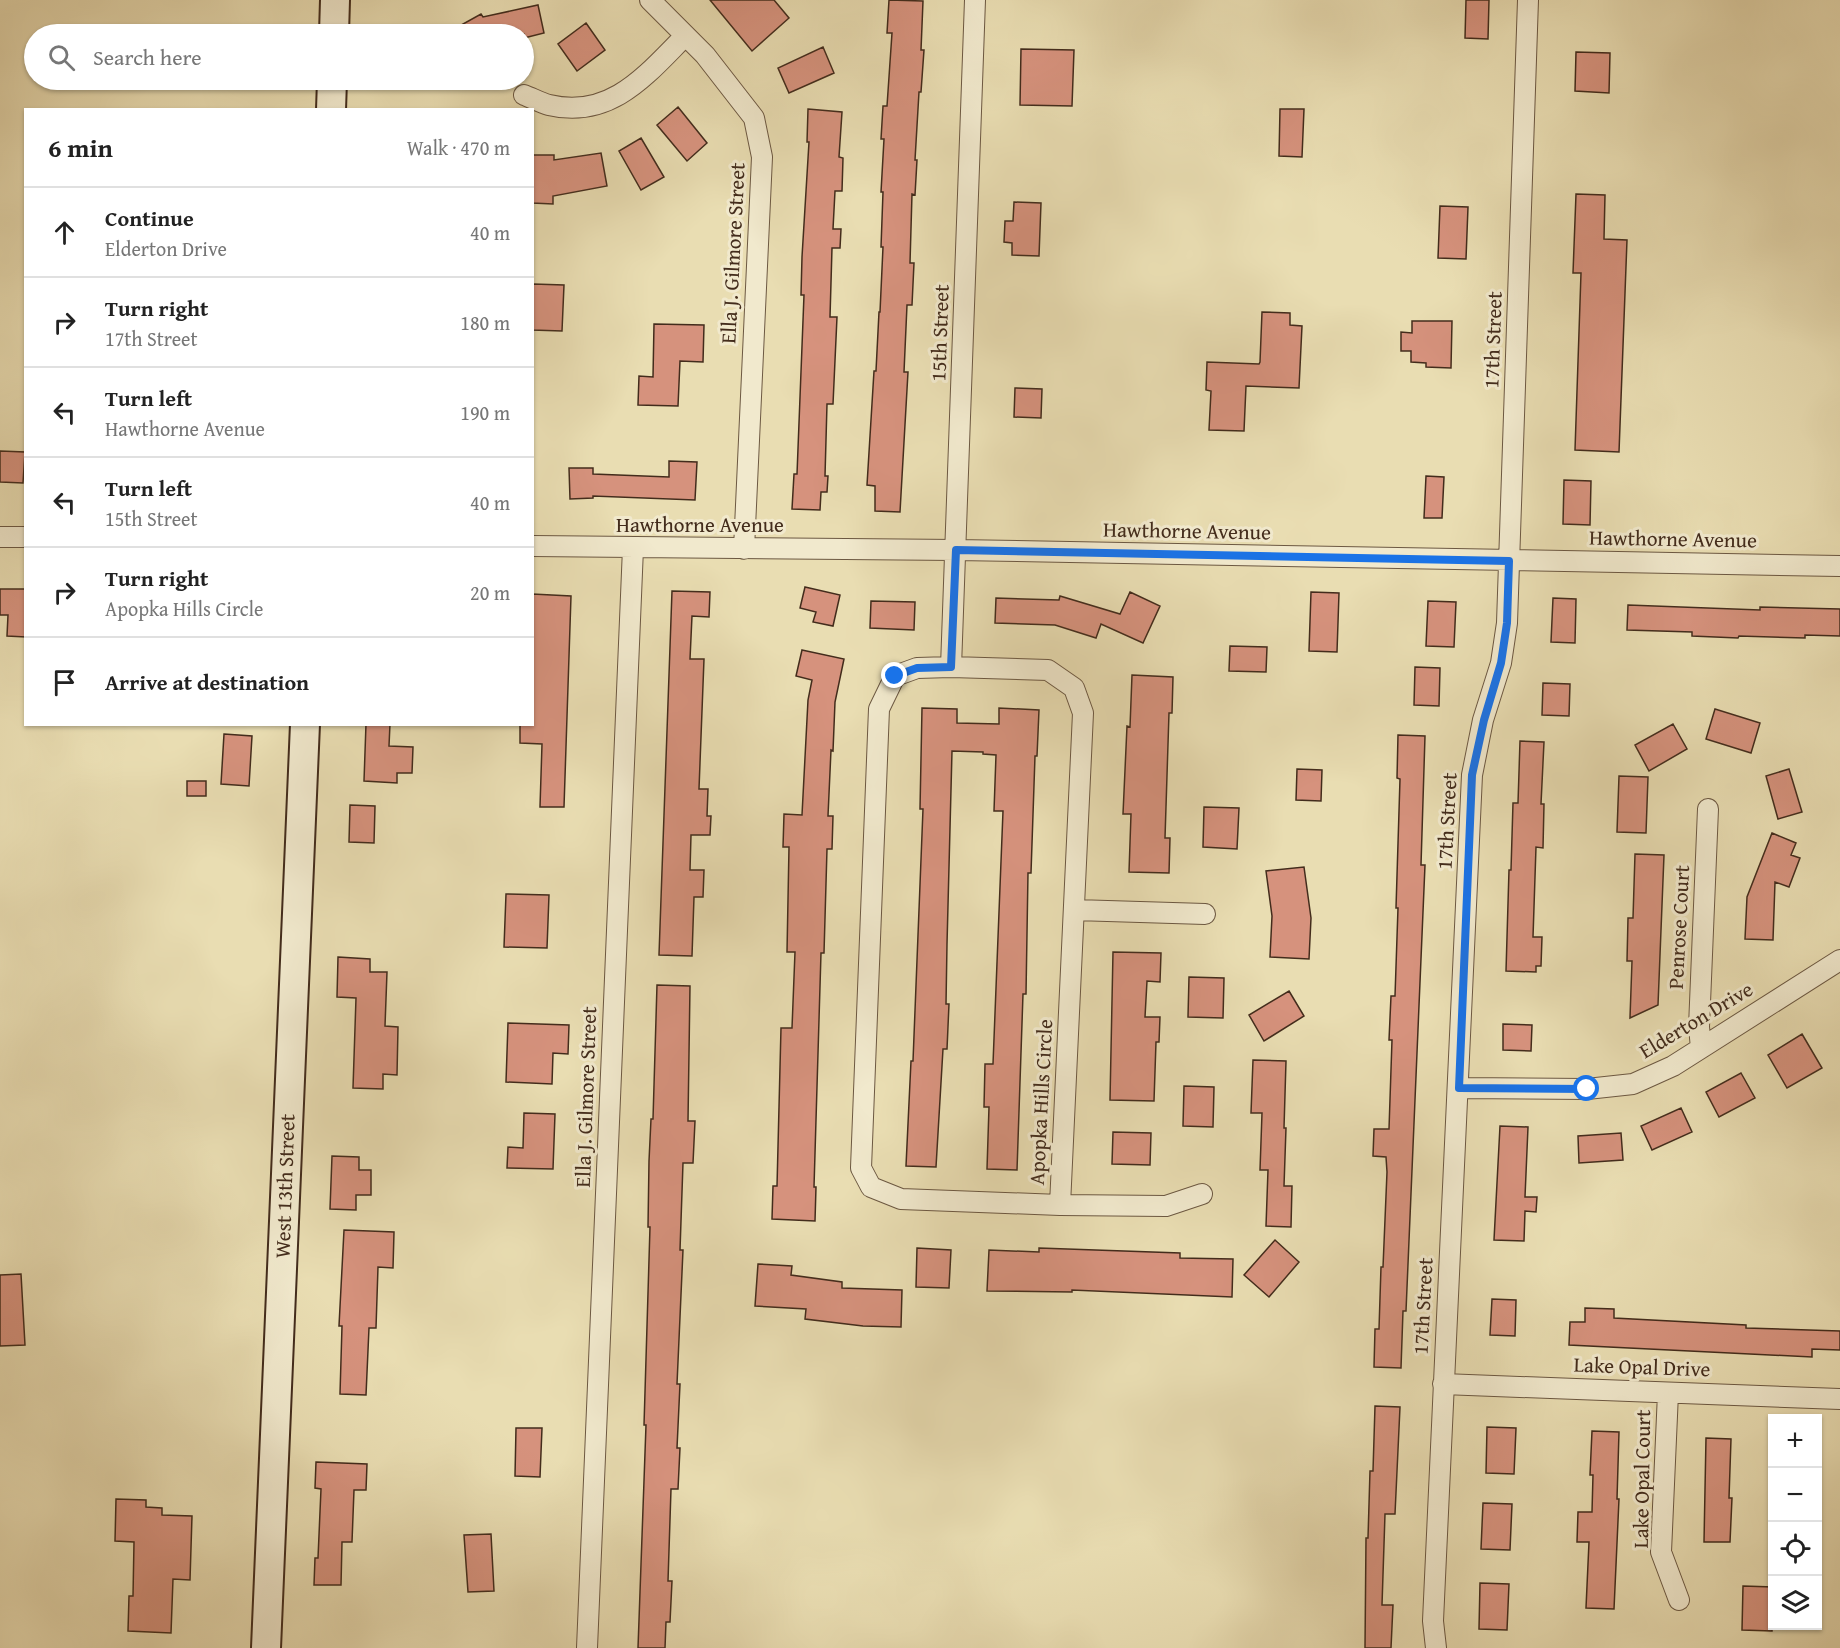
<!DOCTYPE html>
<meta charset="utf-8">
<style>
:root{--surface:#fff;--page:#f6f6f6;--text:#222;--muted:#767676;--line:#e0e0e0}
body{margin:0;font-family:"Gentium Book Plus",serif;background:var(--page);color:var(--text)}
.controls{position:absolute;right:18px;bottom:18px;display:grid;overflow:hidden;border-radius:0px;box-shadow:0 2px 4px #0004}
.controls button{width:54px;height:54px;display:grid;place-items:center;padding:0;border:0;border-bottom:2px solid var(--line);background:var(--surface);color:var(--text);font:30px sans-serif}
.stop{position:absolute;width:18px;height:18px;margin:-14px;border:4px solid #1a73e8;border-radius:50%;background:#fff}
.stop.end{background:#1a73e8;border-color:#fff;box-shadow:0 2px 6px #0008}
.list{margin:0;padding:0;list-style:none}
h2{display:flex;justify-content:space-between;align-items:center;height:78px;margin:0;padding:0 24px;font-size:26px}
h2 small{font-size:20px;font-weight:400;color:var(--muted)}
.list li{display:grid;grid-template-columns:39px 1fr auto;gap:18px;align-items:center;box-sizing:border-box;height:90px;padding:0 24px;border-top:2px solid var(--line)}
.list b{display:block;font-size:22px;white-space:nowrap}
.list p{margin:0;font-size:20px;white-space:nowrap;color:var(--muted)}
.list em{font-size:20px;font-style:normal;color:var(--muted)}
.icon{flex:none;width:33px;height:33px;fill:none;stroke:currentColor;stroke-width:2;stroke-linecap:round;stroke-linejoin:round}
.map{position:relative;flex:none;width:1840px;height:1648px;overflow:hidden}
.search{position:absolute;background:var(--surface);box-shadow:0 2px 4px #0004;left:24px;top:24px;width:510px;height:66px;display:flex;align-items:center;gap:15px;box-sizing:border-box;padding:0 21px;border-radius:33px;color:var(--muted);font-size:22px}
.panel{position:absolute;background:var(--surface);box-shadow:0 2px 4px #0004;left:24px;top:108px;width:510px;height:618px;border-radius:0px}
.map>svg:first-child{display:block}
.building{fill:#d6927d;stroke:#432c1c;stroke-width:1.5}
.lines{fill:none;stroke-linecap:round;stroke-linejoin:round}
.street-casing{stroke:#6c5842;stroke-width:22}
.secondary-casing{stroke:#432c1c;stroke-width:32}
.street{stroke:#f1e9cd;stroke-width:20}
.secondary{stroke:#f1e9cd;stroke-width:28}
.route{stroke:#1a73e8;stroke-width:8}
.labels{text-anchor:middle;stroke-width:6;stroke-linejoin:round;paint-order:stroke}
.street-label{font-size:21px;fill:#432c1c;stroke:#f1e9cd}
</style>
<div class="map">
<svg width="1840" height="1648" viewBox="0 0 1840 1648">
<rect width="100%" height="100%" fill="#e9ddb2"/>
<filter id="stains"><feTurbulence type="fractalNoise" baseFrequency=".00333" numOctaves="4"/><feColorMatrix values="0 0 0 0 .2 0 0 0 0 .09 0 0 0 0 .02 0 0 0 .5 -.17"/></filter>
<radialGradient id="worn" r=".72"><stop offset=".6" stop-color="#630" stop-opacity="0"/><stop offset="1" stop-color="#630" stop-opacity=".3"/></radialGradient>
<path class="building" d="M710,0H774L789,18L752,51Z
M889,0L923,1L921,50H924L921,92H919L915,160H917L915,195L912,194L910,263H914L912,305H907L904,372H908L900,512L875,511V486L867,485L874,371H876L879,312H880L883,247H881L883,192H881L884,139H881L883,106H887L892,33H887Z
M1466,0H1489L1488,39L1465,38Z
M538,5L544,33L524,38V34H445L481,14L483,17Z
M586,23L605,50L577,71L558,44Z
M823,47L834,73L789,93L778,68Z
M1021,49L1074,50L1072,106L1020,105Z
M1576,52L1610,53L1609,93L1575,91Z
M678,107L707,143L687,161L657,125Z
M808,109L842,112L839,157L843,158L842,191H835L833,229H841L840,248H832L830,317H837L833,404H827L825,476H828L827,492H821L820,510L792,509L794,474H797L804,295H801L802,257L809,142H807Z
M1280,109H1304L1302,157L1279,156Z
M641,138L664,177L641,190L619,151Z
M601,153L607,186L553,196V204L532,203V155H554V160Z
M1576,194L1605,195L1604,239L1627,240L1619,452L1575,450L1581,273H1573Z
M1014,202L1041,203L1039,256L1012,255V243L1004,242L1005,221H1013Z
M1440,206L1468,207L1466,259L1438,258Z
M533,284L564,285L562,331L532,330Z
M1262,312L1290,313V325L1302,326L1299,388L1246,386L1244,431L1209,430L1211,391L1206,390L1207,362L1259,364L1260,362Z
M1412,321H1452L1451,368L1426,367V363L1411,362V351H1401V332L1412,333Z
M654,324L704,325L703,362L680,361L678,406L638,405L639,376L653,377Z
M1015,388L1042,389L1041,418L1014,417Z
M0,451L25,452L23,483L0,482Z
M669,461L697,462L695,500L593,496V498L570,499L569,468H593V474L669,477Z
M1426,476L1444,477L1442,518H1424Z
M1564,480L1591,481L1590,525L1563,524Z
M805,587L840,595L833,626L813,622L816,612L800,608Z
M0,589H26V637L7,636L8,615H0Z
M672,591L710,592L709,617L692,616L690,659H704L699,789H708L707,816H711L710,835H691L690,870H704L703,897H694L692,956L659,955Z
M1130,592L1160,606L1143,643L1101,624L1096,638L1055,625L995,623L996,598L1059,600L1060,596L1120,614Z
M1311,592L1339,593L1337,652L1309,651Z
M532,594L571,596L564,807H540L542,744L520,743V724H532Z
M1553,598L1576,599L1575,643L1551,642Z
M871,601L915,602L914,630L870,628Z
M1428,601L1456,602L1454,647L1426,646Z
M1628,605L1760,610V607L1840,609V636L1805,635V638L1739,636L1738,638L1692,636V632L1627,630Z
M1230,646L1267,647L1266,672L1229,671Z
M802,650L844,659L835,702L833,751L831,750L828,816H833L832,849H827L824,953H821L814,1187H816L815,1221L772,1219L773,1186H777L781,1028H792L795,952H787L789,847H783L784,814L802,815L808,700L812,680L796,676Z
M1415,667L1440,668L1439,706L1414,705Z
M1132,675L1173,677L1172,713H1169L1165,838H1170L1169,873L1129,872L1131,814H1123L1127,726L1130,727Z
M1543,683L1570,684L1569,716L1542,715Z
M922,708L957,709V723L999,724V708L1039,710L1037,756H1035L1031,873H1028L1026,994H1023L1017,1170L987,1169L989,1107H984L985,1064H993L1003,811H994L996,755L983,754V752L952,751L947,944L946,1004H949L947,1049H943L936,1167L906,1166L911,1061H913L923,809H920Z
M1715,709L1760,723L1751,753L1706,739Z
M366,724H390L389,746L413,747L412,773H397V783L364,781Z
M1673,724L1687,749L1649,771L1635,745Z
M224,734L252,736L249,786L221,784Z
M1398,735L1425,736L1421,865H1425L1406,1311H1403L1401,1368L1374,1367L1375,1329H1379L1381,1267H1383L1387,1172L1386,1157L1373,1156L1374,1129H1389L1392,1040H1389L1391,996H1395L1398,908H1396L1400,779L1397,778Z
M1520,741L1544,742L1541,804H1544L1543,848L1536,847L1533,937H1542L1541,966H1536V972L1506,971L1509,870H1511L1513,803H1518Z
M1297,769L1322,770L1321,801L1296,800Z
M1789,769L1802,812L1778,819L1766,776Z
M1619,776L1648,777L1646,833L1617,832Z
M187,781H206V796H187Z
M350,805L375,806L374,843L349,842Z
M1204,807L1239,808L1237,849L1203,847Z
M1772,833L1796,843L1791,855L1800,858L1789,887L1775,882L1773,940L1745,939L1747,897Z
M1635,854L1664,855L1658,1005L1630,1018L1632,961H1627L1628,918H1633Z
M1304,867L1311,918L1309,959L1270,957L1272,916L1266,871Z
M506,894L549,895L547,948L504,947Z
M1113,952L1161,953L1160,982L1147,981L1145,1017H1160L1159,1042H1156L1154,1101L1110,1100Z
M338,957L370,959V972H387L385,1026L398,1027L397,1075L383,1074V1089L353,1088L356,998L337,997Z
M1189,977L1224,978L1223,1018L1188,1017Z
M657,985L690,986L688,1121H695L693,1163H683L680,1250H683L677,1384H680L677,1448H680L678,1489H671L668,1581H672L670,1622H666L665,1648H638L646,1425H644L650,1227H648L649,1161L651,1119H653Z
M1289,991L1304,1016L1264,1041L1249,1015Z
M508,1023L569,1025L568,1054L553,1053L552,1084L506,1082Z
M1503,1024L1532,1025L1531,1051L1503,1050Z
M1802,1034L1822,1068L1787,1088L1768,1055Z
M1253,1060L1286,1061L1284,1128H1286L1284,1186H1292L1291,1227L1266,1226L1268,1170H1260L1262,1113H1251Z
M1741,1073L1755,1098L1719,1117L1706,1092Z
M1184,1086L1214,1087L1213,1127L1183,1126Z
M1681,1108L1692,1132L1652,1150L1641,1126Z
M524,1113L555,1114L553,1169L507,1168L508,1147L523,1148Z
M1500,1126L1528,1127L1525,1197H1537L1536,1212L1525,1211L1524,1241L1494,1240Z
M1113,1132L1151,1133L1150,1165L1112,1164Z
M1621,1133L1623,1160L1579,1163L1578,1136Z
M332,1156L359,1157V1170H371V1195H356V1210L330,1209Z
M344,1230L394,1232L393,1268L378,1267L376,1328H369L366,1395L340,1394L342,1326H339Z
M1275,1240L1299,1262L1269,1297L1244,1275Z
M917,1248L951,1250L949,1288L916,1287Z
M1039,1248L1180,1253V1258L1233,1259L1232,1297L1072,1290V1292L987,1291L989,1250L1039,1252Z
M758,1264L792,1266L791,1275L842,1282V1288L902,1290L901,1327L863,1326L805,1319L806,1309L755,1306Z
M21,1274L25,1345L0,1346V1275Z
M1492,1299L1516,1300L1515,1336L1490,1335Z
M1585,1308L1614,1309V1318L1746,1325V1328L1840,1331V1350L1812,1349V1357L1569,1345L1570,1322H1585Z
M1375,1406L1400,1407L1395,1514H1385L1382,1605H1393L1391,1648H1365L1366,1538H1368L1370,1471H1373Z
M1487,1427L1516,1428L1514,1474L1486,1473Z
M516,1428H542L540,1477L515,1476Z
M1592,1431L1619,1432L1617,1499H1619L1614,1609L1586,1608L1589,1542H1577L1578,1512H1592L1593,1475H1590Z
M1706,1438L1731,1439L1729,1498H1732L1730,1542H1704Z
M316,1462L367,1464L366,1490H354L352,1542H342L341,1585H314L315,1558H318L321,1489L315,1488Z
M116,1499L146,1500V1507L162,1508V1515L192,1516L190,1580L173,1579L171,1633L128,1631L129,1596H133L134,1542L115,1541Z
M1483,1503L1512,1504L1510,1550L1481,1549Z
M491,1534L494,1591L468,1592L464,1535Z
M1480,1583L1509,1584L1507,1630L1479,1629Z
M1743,1586L1773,1587L1772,1631L1742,1630Z"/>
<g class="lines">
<g class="street-casing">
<path id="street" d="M650,0L705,55L754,118L762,157L744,549
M524,95C532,98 541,103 549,105C611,120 647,74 685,36
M0,537H26
M532,546L956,550L1840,566
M951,667L1048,670L1074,688L1083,713L1060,1205L901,1199L871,1187L861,1168L879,709L895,676L917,668Z
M951,667L975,0
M1075,910L1205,914
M1701,1048L1699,1027L1708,809
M1459,1088L1587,1089L1633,1084L1673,1066L1840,960
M1060,1205L1166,1206L1202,1194
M1443,1384L1840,1399
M1668,1393L1661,1552L1679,1600
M587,1648L633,548
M1436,1648L1433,1621L1472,775L1483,720L1501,663L1507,623L1528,0"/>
</g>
<g class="secondary-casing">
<path id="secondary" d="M334,34L335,0
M331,110L332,80
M266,1648L305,724"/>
</g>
<use href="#street" class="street"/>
<use href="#secondary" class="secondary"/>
</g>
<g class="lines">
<path class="route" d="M895,676L917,668L951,667L956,550L1509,561L1507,623L1501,663L1484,720L1472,775L1459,1088L1587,1089"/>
</g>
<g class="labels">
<g class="street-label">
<text transform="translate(733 253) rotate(-87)" y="7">Ella J. Gilmore Street</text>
<text transform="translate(940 333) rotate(-88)" y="7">15th Street</text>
<text transform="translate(1493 340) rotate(-88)" y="7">17th Street</text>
<text x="700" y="532">Hawthorne Avenue</text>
<text transform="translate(1187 531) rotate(1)" y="7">Hawthorne Avenue</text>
<text transform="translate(1673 539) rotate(1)" y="7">Hawthorne Avenue</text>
<text transform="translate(1447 821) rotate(-87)" y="7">17th Street</text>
<text transform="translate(1679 927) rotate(-87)" y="7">Penrose Court</text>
<text transform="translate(1696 1020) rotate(-31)" y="7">Elderton Drive</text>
<text transform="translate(586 1097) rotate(-88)" y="7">Ella J. Gilmore Street</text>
<text transform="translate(1041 1102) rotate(-87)" y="7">Apopka Hills Circle</text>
<text transform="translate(285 1186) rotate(-88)" y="7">West 13th Street</text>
<text transform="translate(1423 1306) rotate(-87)" y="7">17th Street</text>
<text transform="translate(1642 1367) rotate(2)" y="7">Lake Opal Drive</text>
<text transform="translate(1642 1479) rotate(-89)" y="7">Lake Opal Court</text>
</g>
</g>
<rect width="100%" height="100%" filter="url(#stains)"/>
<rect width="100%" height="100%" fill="url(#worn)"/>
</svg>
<div class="controls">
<button>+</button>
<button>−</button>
<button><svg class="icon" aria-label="locate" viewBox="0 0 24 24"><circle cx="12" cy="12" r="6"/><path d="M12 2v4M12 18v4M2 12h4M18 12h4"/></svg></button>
<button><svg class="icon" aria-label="layers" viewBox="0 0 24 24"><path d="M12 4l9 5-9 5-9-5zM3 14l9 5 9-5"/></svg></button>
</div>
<div class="stop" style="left:1587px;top:1089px"></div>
<div class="stop end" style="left:895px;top:676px"></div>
<div class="search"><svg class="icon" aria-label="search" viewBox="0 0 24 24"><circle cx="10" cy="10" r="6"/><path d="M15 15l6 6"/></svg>Search here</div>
<section class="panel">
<h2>6 min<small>Walk · 470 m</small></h2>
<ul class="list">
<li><svg class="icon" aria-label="ahead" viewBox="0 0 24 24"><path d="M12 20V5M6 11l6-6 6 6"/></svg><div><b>Continue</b><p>Elderton Drive</p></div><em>40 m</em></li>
<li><svg class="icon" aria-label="right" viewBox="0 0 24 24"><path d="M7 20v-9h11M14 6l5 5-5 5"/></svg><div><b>Turn right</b><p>17th Street</p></div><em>180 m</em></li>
<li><svg class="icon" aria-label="left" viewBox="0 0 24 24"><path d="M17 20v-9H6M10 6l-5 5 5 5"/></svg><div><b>Turn left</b><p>Hawthorne Avenue</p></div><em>190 m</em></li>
<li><svg class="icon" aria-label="left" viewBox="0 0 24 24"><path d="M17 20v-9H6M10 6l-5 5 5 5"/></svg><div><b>Turn left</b><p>15th Street</p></div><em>40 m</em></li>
<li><svg class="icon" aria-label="right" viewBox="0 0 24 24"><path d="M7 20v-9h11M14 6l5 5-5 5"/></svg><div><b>Turn right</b><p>Apopka Hills Circle</p></div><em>20 m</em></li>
<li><svg class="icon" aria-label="arrive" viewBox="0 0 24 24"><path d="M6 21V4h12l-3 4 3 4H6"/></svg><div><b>Arrive at destination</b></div></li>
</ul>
</section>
</div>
